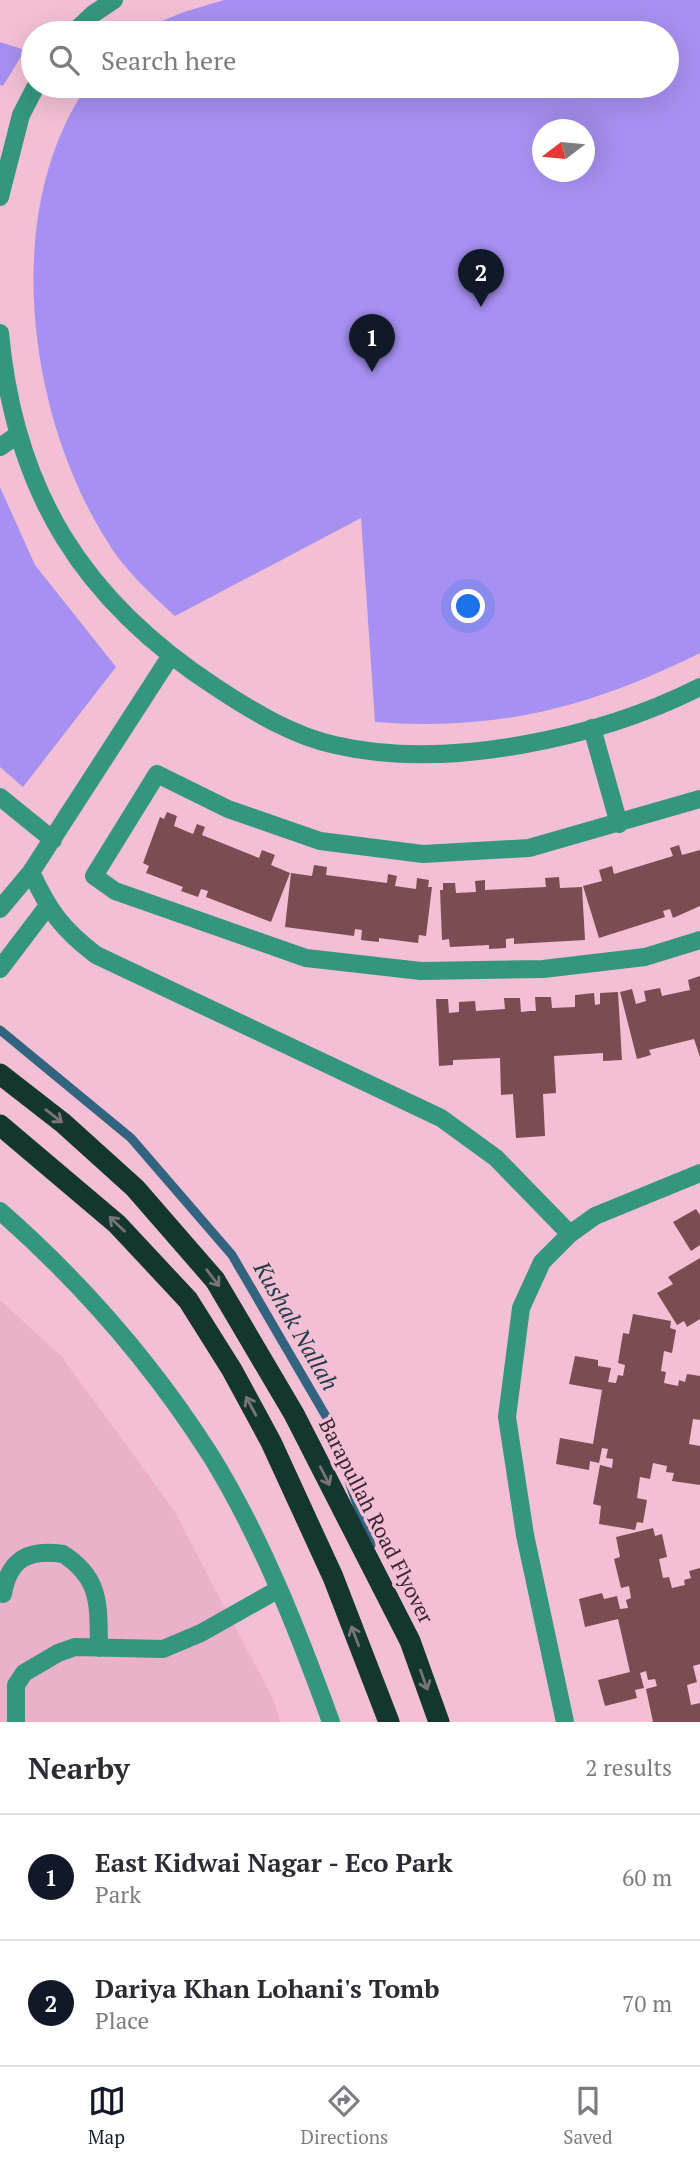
<!DOCTYPE html>
<style>
:root{--surface:#fff;--page:#f2f2f3;--text:#2b2b33;--muted:#7c7c81;--line:#e1e1e2;--accent:#111827}
body{margin:0;font-family:"PT Serif",serif;background:var(--page);color:var(--text)}
.compass{position:absolute;left:532px;top:119px;width:63px;height:63px;border-radius:50%;background:var(--surface);box-shadow:0 7px 28px #0002;rotate:254deg}
.you{position:absolute;left:469px;top:607px;width:24px;height:24px;margin:-18px;border:5px solid #fff;border-radius:50%;background:#1a73e8;box-shadow:0 0 0 10px #1a73e833}
.badge{display:grid;place-items:center;width:46px;height:46px;border-radius:50%;background:var(--accent);color:#fff;font-size:23px;font-weight:700}
.pin{position:absolute;translate:-50% -58px;filter:drop-shadow(0 2px 4px #0008)}
.pin::after{content:'';position:absolute;top:37px;width:24px;height:21px;background:inherit;clip-path:polygon(0 0,100% 0,50% 100%)}
.list{margin:0;padding:0;list-style:none}
h2{display:flex;justify-content:space-between;align-items:center;height:91px;margin:0;padding:0 28px;font-size:30px}
h2 small{font-size:23px;font-weight:400;color:var(--muted)}
.list li{display:grid;grid-template-columns:46px 1fr auto;gap:21px;align-items:center;box-sizing:border-box;height:126px;padding:0 28px;border-top:2px solid var(--line)}
.list b{display:block;font-size:26px;white-space:nowrap}
.list p{margin:0;font-size:23px;white-space:nowrap;color:var(--muted)}
.list em{font-size:23px;font-style:normal;color:var(--muted)}
.icon{flex:none;width:38px;height:38px;fill:none;stroke:currentColor;stroke-width:2;stroke-linecap:round;stroke-linejoin:round}
.map{position:relative;flex:none;width:700px;height:1722px;overflow:hidden}
.search{position:absolute;background:var(--surface);box-shadow:0 7px 28px #0002;left:21px;right:21px;top:21px;height:77px;display:flex;align-items:center;gap:18px;box-sizing:border-box;padding:0 24px;border-radius:38px;color:var(--muted);font-size:26px}
.sheet{height:343px;background:var(--surface)}
nav{display:flex;justify-content:space-around;align-items:center;box-sizing:border-box;height:98px;border-top:2px solid var(--line);background:var(--surface);font-size:19px;color:var(--muted)}
nav a{display:grid;justify-items:center;gap:4px}
nav .on{color:var(--accent)}
.map>svg:first-child{display:block}
.built{fill:#ebb1c8}
.green{fill:#a690f1;fill-rule:evenodd}
.lines{fill:none;stroke-linecap:round;stroke-linejoin:round}
.stream{stroke:#32637f;stroke-width:9}
.building{fill:#7b4c51}
.minor{stroke:#34967d;stroke-width:18}
.highway{stroke:#14372d;stroke-width:21}
.oneway{stroke:#787478}
.labels{text-anchor:middle;stroke-width:7;stroke-linejoin:round;paint-order:stroke}
.street-label{font-size:21px;fill:#3a262e;stroke:#f3bfd4}
.water-label{font-size:23px;font-style:italic;fill:#253d4a;stroke:#f3bfd4}
</style>
<div class="map">
<svg width="700" height="1722" viewBox="0 0 700 1722">
<rect width="100%" height="100%" fill="#f3bfd4"/>
<path class="built" d="M0,1300L62,1357L173,1509L274,1701L280,1722H0Z"/>
<path class="green" d="M224,0H700V653C589,708 499,731 375,722L361,518L175,616C150,593 125,571 107,541C28,416 0,213 87,86H667V33H132L184,12ZM542,130H584V172H542Z
M0,42L25,50L3,86L0,85Z
M0,487L35,565L116,667L23,787L0,767Z"/>
<g class="lines">
<path class="stream" d="M0,1030L131,1138L232,1255L327,1418L371,1545"/>
</g>
<path class="building" d="M167,812L177,816L174,826L193,834L197,824L205,827L202,835L259,858L262,850L275,855L271,865L290,873L271,922L206,897L208,891L201,889L198,897L181,891L183,887L146,873L149,866L143,863L160,817L164,819Z
M679,845L682,855L700,850V906L673,918L670,909L663,911L665,917L599,938L583,886L602,881L599,870L612,866L614,874L673,856L670,848Z
M314,865L327,867L326,875L387,883L388,874L397,876L395,886L416,889L417,878L429,880L428,887H432L426,936L419,935L418,943L379,938V942L361,940L362,930L355,929L354,936L285,927L291,873L312,876Z
M559,877L560,888L582,887L585,940L514,944V938L506,939V948L489,949V945L450,947L449,939L442,940L440,890H443V883H455L456,893L476,892L475,881L485,880V890L546,887L545,878Z
M700,976V1057L694,1039L649,1050L651,1055L637,1059L620,992L632,989L636,1004L646,1001L644,991L660,988L662,996L690,990L688,980Z
M618,992L622,1060L603,1061V1053L554,1056L556,1093L543,1094L545,1136L516,1138L513,1094L501,1095L500,1058L453,1060V1065L439,1066L436,999H448L449,1013L459,1012V1002L475,1001L476,1011L505,1009L504,998H520L521,1012L530,1011H536L535,997H551L552,1008L575,1007V995L594,993L595,1005L600,1004V993Z
M696,1209L700,1215V1245L691,1251L673,1222Z
M700,1258V1319L687,1327L684,1321L677,1325L657,1293L673,1284L668,1277Z
M633,1314L671,1321L670,1328L676,1330L672,1353L664,1351L661,1371L666,1372L664,1383L678,1386L679,1380L685,1382L687,1374L700,1376V1420L693,1419L689,1444L700,1446V1485L672,1481L674,1473L666,1472L667,1466L653,1463L650,1479L640,1477L637,1498L647,1500L643,1523L637,1522L635,1530L599,1524L601,1506L593,1504L600,1465L612,1468L613,1459L606,1458L608,1449L602,1448L599,1463L590,1461L589,1470L556,1464L560,1438L593,1444L602,1390L569,1384L575,1356L598,1360V1366L611,1368L608,1382L616,1383L618,1375L623,1376L625,1365L618,1363L623,1333L629,1334Z
M653,1528L655,1536L662,1534L667,1557L659,1559L663,1578L669,1577L672,1588L685,1585L684,1580L691,1578L689,1571L700,1568V1664L693,1666L697,1682L687,1685L691,1705L700,1703V1722H653L646,1689L657,1686L655,1679L648,1680L646,1671L640,1673L644,1688L635,1690L637,1698L605,1706L598,1680L630,1672L618,1619L585,1627L579,1599L602,1593L604,1599L617,1596L620,1609L628,1608L626,1600L631,1598L629,1586L621,1588L614,1559L620,1557L616,1537Z"/>
<g class="lines">
<path class="minor" d="M73,33L93,14L114,0
M0,197L21,115L36,86
M0,333C15,492 83,601 217,688C252,711 293,736 335,745C447,771 599,738 700,687
M0,447L19,434
M592,728L619,824
M0,797L53,840
M700,799L529,848L423,854L320,841L228,809L157,774L94,876L115,891L306,958L421,971L543,969L645,957L700,940
M31,872C49,911 62,929 96,955L441,1118L496,1158L570,1234
M0,909L31,872L170,657
M0,969L47,907
M0,1211C81,1282 153,1365 211,1456C262,1539 298,1631 331,1722
M3,1594C9,1559 28,1549 63,1554C102,1579 98,1606 99,1648
M16,1722V1685L24,1673L58,1653L75,1647L163,1649L201,1633L279,1589
M565,1722L525,1535L507,1417L521,1308L542,1262L570,1234L595,1216L700,1173"/>
<path class="highway" d="M0,1074L63,1123L135,1188L215,1280L294,1414L410,1641L439,1722
M0,1125L117,1224L188,1300L232,1370L271,1442L333,1577L389,1722"/>
</g>
<defs><path id="oneway-shaft" d="M-6 0H5M1.5-3L5.5 0L1.5 3" fill="none" stroke-width="1.6" stroke-linecap="round" stroke-linejoin="round" transform="scale(1.75)"/></defs>
<g class="oneway">
<use href="#oneway-shaft" transform="translate(54 1116) rotate(38)"/>
<use href="#oneway-shaft" transform="translate(117 1224) rotate(-136)"/>
<use href="#oneway-shaft" transform="translate(213 1278) rotate(53)"/>
<use href="#oneway-shaft" transform="translate(251 1406) rotate(-118)"/>
<use href="#oneway-shaft" transform="translate(325 1476) rotate(63)"/>
<use href="#oneway-shaft" transform="translate(355 1636) rotate(-111)"/>
<use href="#oneway-shaft" transform="translate(424 1680) rotate(70)"/>
</g>
<g class="labels">
<g class="street-label">
<text transform="translate(376 1521) rotate(63)" y="7">Barapullah Road Flyover</text>
</g>
<g class="water-label">
<text transform="translate(296 1326) rotate(60)" y="8">Kushak Nallah</text>
</g>
</g>
</svg>
<svg class="compass" viewBox="-18 -18 36 36"><path d="M0-13l5 13h-10z" fill="#e53935"/><path d="M0 13l5-13h-10z" fill="#7c7c81"/></svg>
<div class="you"></div>
<div class="pin badge" style="left:372px;top:372px">1</div>
<div class="pin badge" style="left:481px;top:307px">2</div>
<div class="search"><svg class="icon" aria-label="search" viewBox="0 0 24 24"><circle cx="10" cy="10" r="6"/><path d="M15 15l6 6"/></svg>Search here</div>
</div>
<section class="sheet">
<h2>Nearby<small>2 results</small></h2>
<ul class="list">
<li><span class="badge">1</span><div><b>East Kidwai Nagar - Eco Park</b><p>Park</p></div><em>60 m</em></li>
<li><span class="badge">2</span><div><b>Dariya Khan Lohani's Tomb</b><p>Place</p></div><em>70 m</em></li>
</ul>
</section>
<nav>
<a class="on"><svg class="icon" aria-label="map" viewBox="0 0 24 24"><path d="M3 6l6-2 6 2 6-2v14l-6 2-6-2-6 2zM9 4v14M15 6v14"/></svg>Map</a>
<a><svg class="icon" aria-label="directions" viewBox="0 0 24 24"><path d="M12 3l9 9-9 9-9-9zM9 14v-3h6M13 9l2 2-2 2"/></svg>Directions</a>
<a><svg class="icon" aria-label="saved" viewBox="0 0 24 24"><path d="M7 4h10v16l-5-4-5 4z"/></svg>Saved</a>
</nav>
